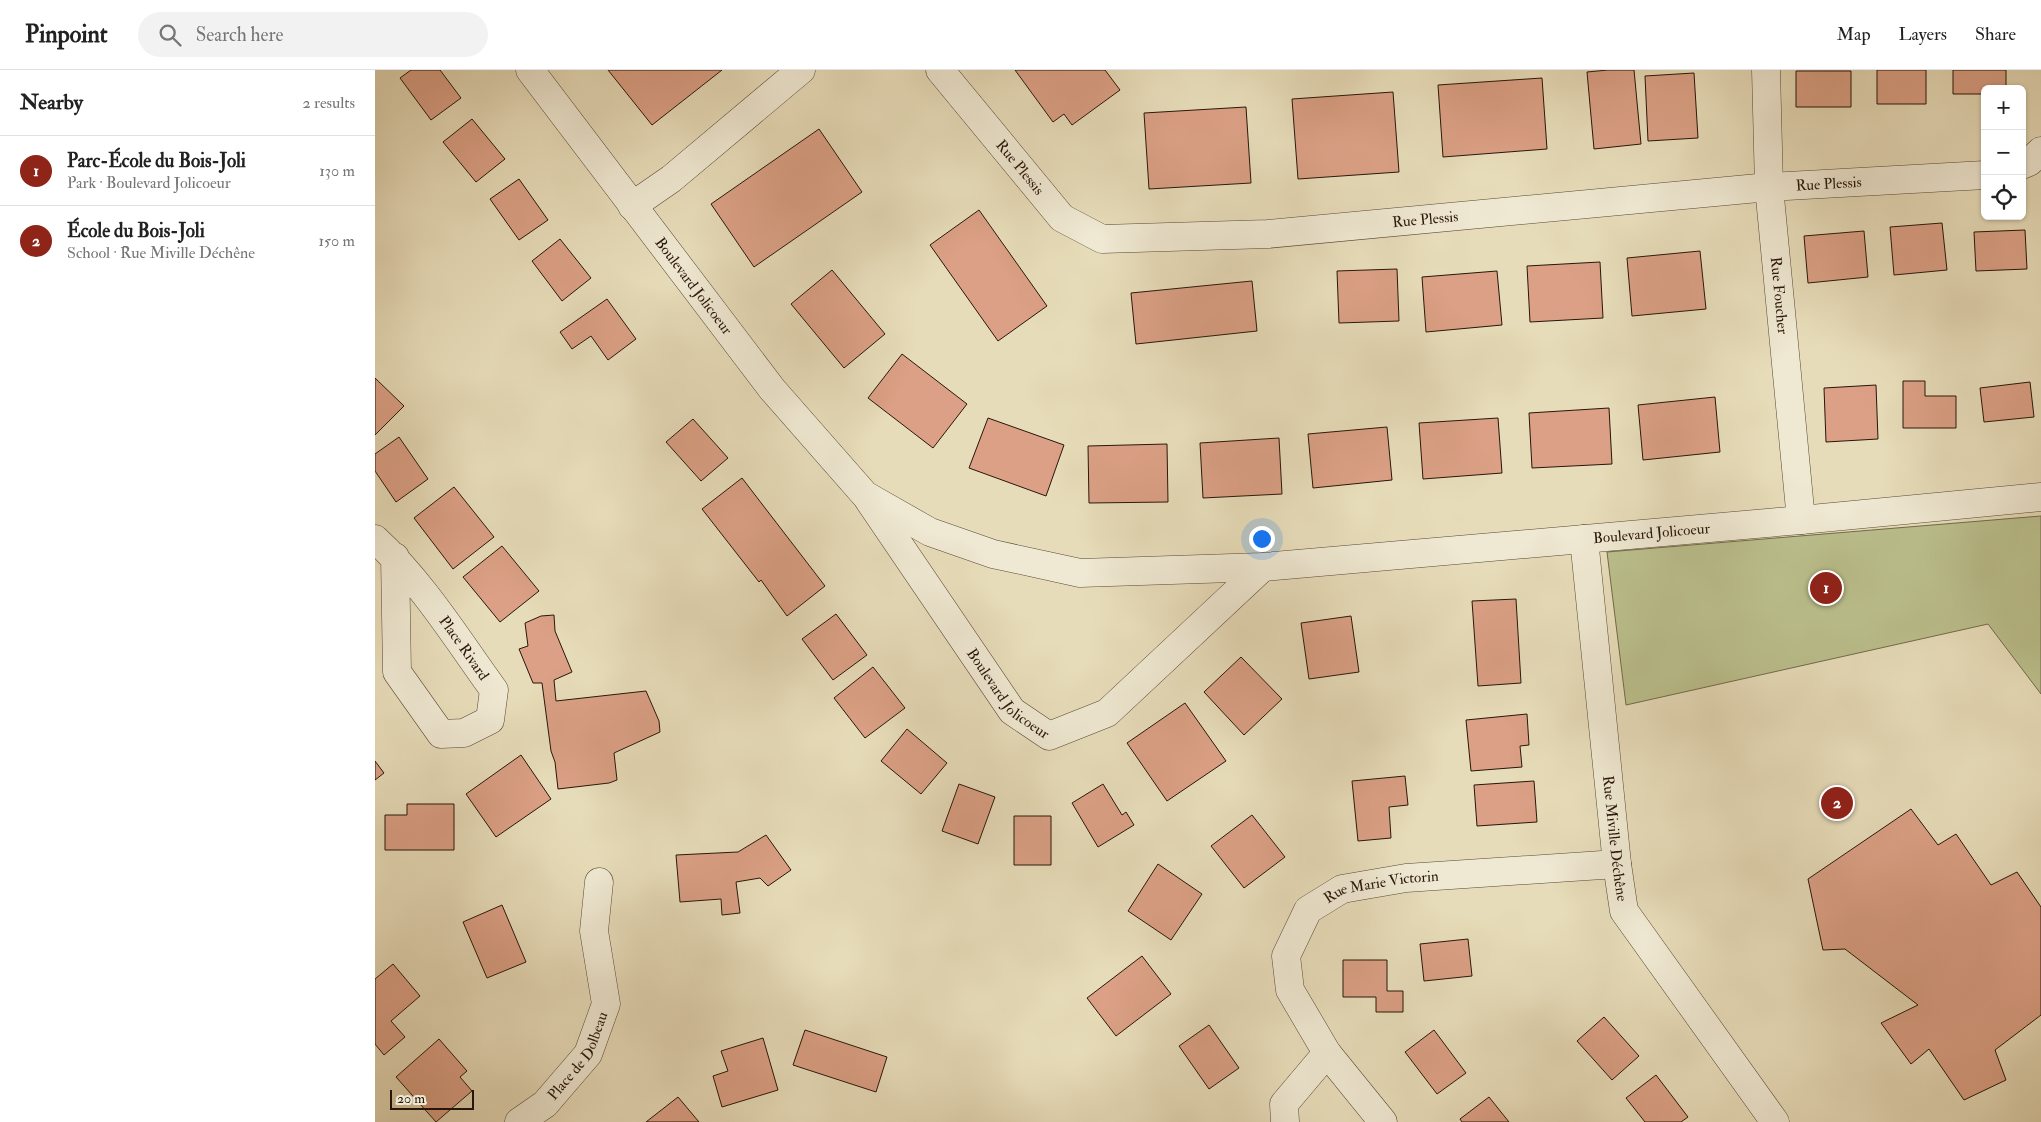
<!DOCTYPE html>
<meta charset="utf-8">
<style>
:root{--surface:#fff;--page:#f2f2f2;--text:#222;--muted:#767676;--line:#e0e0e0;--accent:#8f2418}
body{margin:0;font-family:"IM FELL Double Pica",serif;background:var(--page);color:var(--text)}
.controls{position:absolute;right:15px;top:15px;display:grid;overflow:hidden;border-radius:8px;box-shadow:0 1px 4px #0004}
.controls button{width:45px;height:45px;display:grid;place-items:center;padding:0;border:0;border-bottom:1px solid var(--line);background:var(--surface);color:var(--text);font:25px sans-serif}
.scale{position:absolute;left:15px;bottom:12px;width:84px;box-sizing:border-box;padding-left:5px;border:2px solid #28160a;border-top:0;font-size:14px;line-height:18px;white-space:nowrap;color:#28160a;-webkit-text-stroke:4px #efe8d2;paint-order:stroke}
.you{position:absolute;left:886px;top:468px;width:18px;height:18px;margin:-12px;border:4px solid #fff;border-radius:50%;background:#1a73e8;box-shadow:0 0 0 8px #1a73e833}
.badge{display:grid;place-items:center;width:32px;height:32px;border-radius:50%;background:var(--accent);color:#fff;font-size:16px;font-weight:700}
.pin{position:absolute;translate:-50% -50%;border:2px solid #fff;box-shadow:0 1px 5px #0006}
.list{margin:0;padding:0;list-style:none}
h2{display:flex;justify-content:space-between;align-items:center;height:65px;margin:0;padding:0 20px;font-size:21px}
h2 small{font-size:16px;font-weight:400;color:var(--muted)}
.list li{display:grid;grid-template-columns:32px 1fr auto;gap:15px;align-items:center;box-sizing:border-box;height:70px;padding:0 20px;border-top:1px solid var(--line)}
.list b{display:block;font-size:19px;white-space:nowrap}
.list p{margin:0;font-size:16px;white-space:nowrap;color:var(--muted)}
.list em{font-size:16px;font-style:normal;color:var(--muted)}
.icon{flex:none;width:28px;height:28px;fill:none;stroke:currentColor;stroke-width:2;stroke-linecap:round;stroke-linejoin:round}
.map{position:relative;flex:none;width:1666px;height:1052px;overflow:hidden}
header{display:flex;align-items:center;gap:30px;box-sizing:border-box;height:70px;padding:0 25px;background:var(--surface);border-bottom:1px solid var(--line)}
header strong{font-size:24px}
nav{display:flex;gap:28px;margin-inline-start:auto;font-size:18px}
.search{width:350px;height:45px;background:var(--page);display:flex;align-items:center;gap:12px;box-sizing:border-box;padding:0 18px;border-radius:28px;color:var(--muted);font-size:19px}
main{display:flex}
aside{flex:1;background:var(--surface)}
.map>svg:first-child{display:block}
.green{fill:#babf8c;stroke:#716a4b}
.building{fill:#dba085;stroke:#28160a}
.lines{fill:none;stroke-linecap:round;stroke-linejoin:round}
.minor-casing{stroke:#584836;stroke-width:29}
.minor{stroke:#efe8d2;stroke-width:28}
.labels{text-anchor:middle;stroke-width:5;stroke-linejoin:round;paint-order:stroke}
.street-label{font-size:15px;fill:#28160a;stroke:#efe8d2}
</style>
<header>
<strong>Pinpoint</strong>
<div class="search"><svg class="icon" aria-label="search" viewBox="0 0 24 24"><circle cx="10" cy="10" r="6"/><path d="M15 15l6 6"/></svg>Search here</div>
<nav><a>Map</a><a>Layers</a><a>Share</a></nav>
</header>
<main>
<aside>
<h2>Nearby<small>2 results</small></h2>
<ul class="list">
<li><span class="badge">1</span><div><b>Parc-École du Bois-Joli</b><p>Park · Boulevard Jolicoeur</p></div><em>130 m</em></li>
<li><span class="badge">2</span><div><b>École du Bois-Joli</b><p>School · Rue Miville Déchêne</p></div><em>150 m</em></li>
</ul>
</aside>
<div class="map">
<svg width="1666" height="1052" viewBox="0 0 1666 1052">
<rect width="100%" height="100%" fill="#e7dcb9"/>
<filter id="stains"><feTurbulence type="fractalNoise" baseFrequency=".004" numOctaves="4"/><feColorMatrix values="0 0 0 0 .2 0 0 0 0 .09 0 0 0 0 .02 0 0 0 .5 -.17"/></filter>
<radialGradient id="worn" r=".72"><stop offset=".6" stop-color="#630" stop-opacity="0"/><stop offset="1" stop-color="#630" stop-opacity=".3"/></radialGradient>
<path class="green" d="M1666,446V624L1613,554L1251,635L1232,482Z"/>
<path class="building" d="M36,0H65L86,28L56,50L25,8Z
M233,0H347L277,55Z
M640,0H730L745,20L697,55L689,44L678,52Z
M1233,0H1259L1266,74L1219,79L1212,2Z
M1502,0H1551V34H1502Z
M1578,0H1631V19H1610V24H1578Z
M1421,1H1476V37H1421Z
M1319,3L1323,68L1273,71L1270,6Z
M1167,8L1172,79L1068,87L1063,15Z
M1018,22L1024,102L923,109L917,29Z
M871,37L876,113L774,119L769,43Z
M97,49L130,89L101,112L68,72Z
M444,59L487,122L379,197L336,134Z
M144,109L173,150L144,170L115,129Z
M604,140L672,236L623,271L555,175Z
M1567,153L1572,200L1519,205L1515,157Z
M1650,160L1652,199L1601,201L1599,162Z
M1489,161L1493,207L1433,213L1429,166Z
M185,169L216,208L187,231L157,191Z
M1325,181L1331,239L1257,246L1252,188Z
M1225,192L1228,248L1155,252L1152,196Z
M1022,199L1024,251L964,253L962,201Z
M457,200L510,264L469,298L416,234Z
M1122,201L1127,255L1051,262L1047,207Z
M877,211L882,261L761,274L756,223Z
M232,229L261,269L233,290L216,266L197,279L185,262Z
M527,284L592,334L558,378L493,328Z
M0,308L29,336L0,365Z
M1528,311H1550V326H1581V358H1528Z
M1655,312L1659,347L1609,352L1605,318Z
M1501,315L1503,369L1451,372L1449,318Z
M1340,327L1345,382L1268,390L1263,335Z
M1234,338L1237,394L1157,398L1154,343Z
M613,348L689,375L671,426L594,398Z
M1123,348L1127,403L1048,409L1044,353Z
M318,349L353,388L326,411L291,372Z
M1012,357L1017,410L938,418L933,364Z
M24,367L53,409L21,432L0,401V384Z
M904,368L907,424L828,428L825,373Z
M792,374L793,432L714,433L713,376Z
M367,408L450,516L412,546L386,510L384,512L327,439Z
M79,417L119,467L78,499L39,448Z
M127,476L164,521L125,552L88,507Z
M1141,529L1146,613L1103,616L1097,531Z
M461,544L492,585L458,610L427,569Z
M179,545L180,561L197,602L179,610L181,631L271,621L284,651L285,662L239,683L242,710L234,713L183,719L180,692L176,681L167,613H158L144,579L153,576L150,553L166,546Z
M976,546L984,602L934,609L926,553Z
M866,587L907,629L869,665L829,622Z
M498,597L530,638L490,668L459,628Z
M810,633L851,691L792,731L752,673Z
M1152,644L1154,675L1145,676L1147,697L1096,701L1091,650Z
M532,659L572,693L546,724L506,691Z
M146,685L176,729L121,767L91,724Z
M0,691L9,703L0,710Z
M1030,706L1033,735L1014,737L1016,768L983,771L977,711Z
M1159,711L1162,752L1102,756L1099,715Z
M584,714L620,727L603,774L567,761Z
M728,714L747,745L751,742L759,755L723,777L697,733Z
M32,734H79V780H10V745H32Z
M1536,739L1563,775L1581,764L1616,815L1642,802L1666,837V945L1620,980L1631,1010L1589,1030L1554,979L1536,994L1506,953L1543,935L1470,879L1448,880L1433,809Z
M877,745L910,787L869,818L836,776Z
M639,746H676V795H639Z
M391,765L416,800L393,816L385,808L361,812L365,843L347,845L346,829L305,832L301,785L363,782Z
M783,794L827,824L796,870L753,841Z
M127,835L151,892L112,908L88,852Z
M1093,869L1097,906L1049,911L1045,874Z
M767,886L796,924L741,966L712,928Z
M968,890H1012V921H1028V942H1001V927H968Z
M18,894L45,926L16,951L30,967L9,985L0,974V909Z
M1229,947L1264,986L1237,1010L1202,971Z
M834,955L864,998L834,1019L804,976Z
M430,960L512,987L501,1022L418,995Z
M1059,960L1091,1003L1062,1024L1030,982Z
M388,968L403,1020L347,1037L338,1006L353,1001L346,981Z
M64,969L92,1001L85,1007L97,1021L61,1052L21,1007Z
M1281,1005L1313,1047L1306,1052H1270L1251,1028Z
M303,1027L324,1052H271Z
M1114,1027L1134,1052H1087L1085,1049Z"/>
<g class="lines">
<g class="minor-casing">
<g id="minor">
<path id="s1" d="M155,0L397,319L490,425L555,462L618,484L705,503L888,497L1426,450L1666,427"/>
<path id="s2" d="M565,0L687,148L727,169L893,164L1394,117L1610,105"/>
<path id="s3" d="M1391,0L1394,117L1426,450"/>
<path d="M1647,95L1654,92L1666,81"/>
<path d="M257,136L296,109L426,0"/>
<path id="s4" d="M493,429L637,641L674,666L732,643L888,497"/>
<path id="s5" d="M0,469C47,512 82,569 119,620L115,650L89,663L66,664L22,602L20,487"/>
<path id="s6" d="M1209,469L1242,794L1249,841L1400,1052"/>
<path id="s7" d="M144,1052L170,1034L213,984L231,934L219,861L224,812"/>
<path d="M910,1052L909,1034L952,983"/>
<path id="s8" d="M1008,1052L952,983L915,920L911,886L933,840L967,819L1031,808L1242,794"/>
</g>
</g>
<use href="#minor" class="minor"/>
</g>
<g class="labels">
<g class="street-label">
<text dy="5" stroke="none"><textPath href="#s2" startOffset="126">Rue Plessis</textPath></text>
<text dy="5" stroke="none"><textPath href="#s2" startOffset="966">Rue Plessis</textPath></text>
<text dy="5" stroke="none"><textPath href="#s2" startOffset="561">Rue Plessis</textPath></text>
<text dy="5" stroke="none"><textPath href="#s1" startOffset="271">Boulevard Jolicoeur</textPath></text>
<text dy="5" stroke="none"><textPath href="#s3" startOffset="226">Rue Foucher</textPath></text>
<text dy="5" stroke="none"><textPath href="#s1" startOffset="1345">Boulevard Jolicoeur</textPath></text>
<text dy="5" stroke="none"><textPath href="#s5" startOffset="141">Place Rivard</textPath></text>
<text dy="5" stroke="none"><textPath href="#s4" startOffset="241">Boulevard Jolicoeur</textPath></text>
<text dy="5" stroke="none"><textPath href="#s6" startOffset="301">Rue Miville Déchêne</textPath></text>
<text dy="5" stroke="none"><textPath href="#s8" startOffset="326">Rue Marie Victorin</textPath></text>
<text dy="5" stroke="none"><textPath href="#s7" startOffset="91">Place de Dolbeau</textPath></text>
</g>
</g>
<rect width="100%" height="100%" filter="url(#stains)"/>
<rect width="100%" height="100%" fill="url(#worn)"/>
</svg>
<div class="controls">
<button>+</button>
<button>−</button>
<button><svg class="icon" aria-label="locate" viewBox="0 0 24 24"><circle cx="12" cy="12" r="6"/><path d="M12 2v4M12 18v4M2 12h4M18 12h4"/></svg></button>
</div>
<div class="scale">20 m</div>
<div class="you"></div>
<div class="pin badge" style="left:1451px;top:518px">1</div>
<div class="pin badge" style="left:1462px;top:733px">2</div>
</div>
</main>
